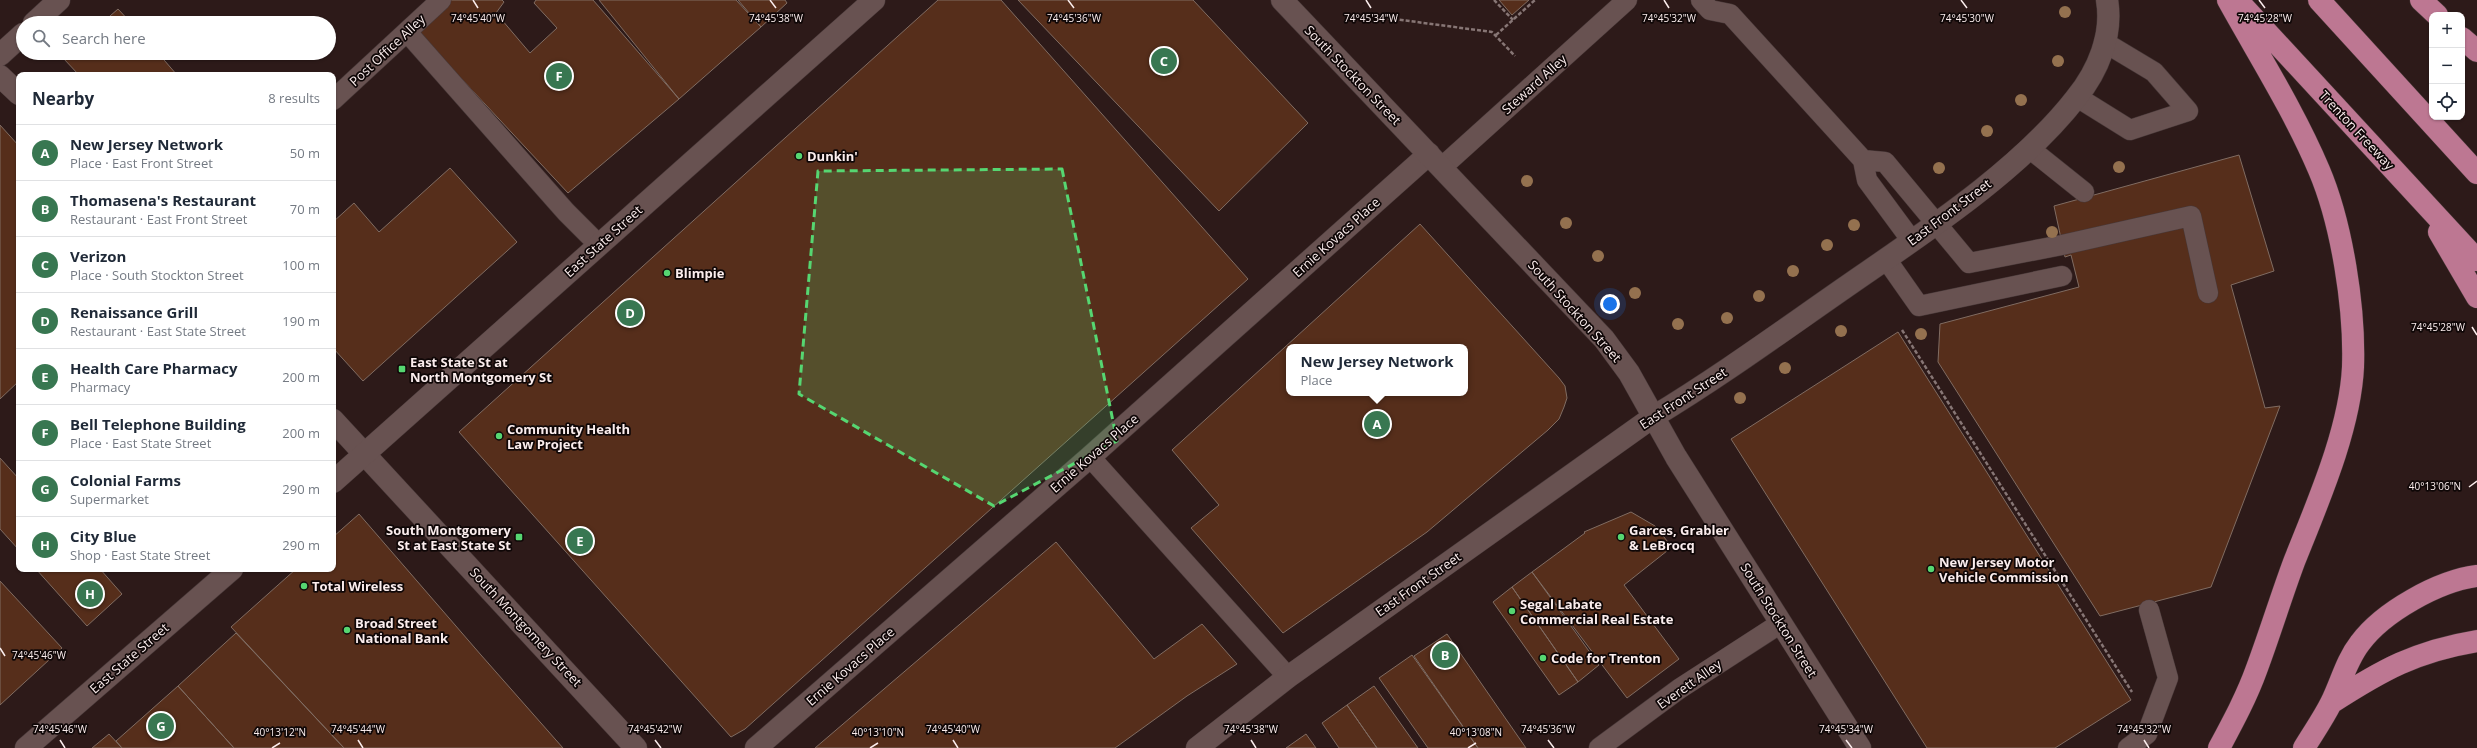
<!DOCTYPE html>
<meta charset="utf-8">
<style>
:root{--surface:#fff;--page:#f2f2f3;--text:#1f2937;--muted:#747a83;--line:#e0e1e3;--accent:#387751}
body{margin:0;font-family:"Open Sans",sans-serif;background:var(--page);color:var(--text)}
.controls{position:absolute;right:12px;top:12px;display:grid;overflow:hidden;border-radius:8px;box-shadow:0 1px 3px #0004}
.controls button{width:36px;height:36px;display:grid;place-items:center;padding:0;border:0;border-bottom:1px solid var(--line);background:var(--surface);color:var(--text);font:20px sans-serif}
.you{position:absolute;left:1610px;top:304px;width:14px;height:14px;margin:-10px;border:3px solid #fff;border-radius:50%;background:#1a73e8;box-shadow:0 0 0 6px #1a73e833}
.badge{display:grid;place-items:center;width:26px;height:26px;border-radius:50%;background:var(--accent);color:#fff;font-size:13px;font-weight:700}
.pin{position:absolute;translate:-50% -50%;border:2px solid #fff;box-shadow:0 1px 4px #0006}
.popup{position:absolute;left:1286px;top:344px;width:182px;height:52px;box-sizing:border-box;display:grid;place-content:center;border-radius:8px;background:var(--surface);filter:drop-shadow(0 1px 3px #0005);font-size:13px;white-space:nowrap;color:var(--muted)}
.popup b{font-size:15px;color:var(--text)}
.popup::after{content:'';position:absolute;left:50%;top:100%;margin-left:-8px;border:8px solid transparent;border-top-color:var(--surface)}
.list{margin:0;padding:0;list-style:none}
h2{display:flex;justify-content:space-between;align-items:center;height:52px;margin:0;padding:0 16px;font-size:17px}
h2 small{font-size:13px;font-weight:400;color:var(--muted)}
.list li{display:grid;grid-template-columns:26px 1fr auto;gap:12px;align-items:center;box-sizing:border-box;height:56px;padding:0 16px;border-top:1px solid var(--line)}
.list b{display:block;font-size:15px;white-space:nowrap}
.list p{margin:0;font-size:13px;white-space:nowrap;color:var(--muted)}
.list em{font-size:13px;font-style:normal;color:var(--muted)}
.icon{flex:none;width:22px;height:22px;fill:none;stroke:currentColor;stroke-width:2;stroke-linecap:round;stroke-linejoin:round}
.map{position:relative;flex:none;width:2477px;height:748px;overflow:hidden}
.search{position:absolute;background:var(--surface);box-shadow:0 1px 3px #0004;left:16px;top:16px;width:320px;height:44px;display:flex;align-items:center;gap:10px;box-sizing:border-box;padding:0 14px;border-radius:22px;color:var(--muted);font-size:15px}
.panel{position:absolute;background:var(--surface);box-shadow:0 1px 3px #0004;left:16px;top:72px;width:320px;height:500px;border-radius:8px}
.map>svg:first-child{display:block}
.building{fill:#562e1b;stroke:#806c62;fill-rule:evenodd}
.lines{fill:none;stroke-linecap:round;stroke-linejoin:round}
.service-casing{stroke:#473838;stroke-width:21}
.minor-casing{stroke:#473838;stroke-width:23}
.tertiary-casing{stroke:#473838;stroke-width:23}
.motorway-casing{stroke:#473838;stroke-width:23}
.path{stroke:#877675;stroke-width:2.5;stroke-dasharray:4 2;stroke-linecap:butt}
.service{stroke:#685251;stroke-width:20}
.minor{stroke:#685251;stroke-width:22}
.tertiary{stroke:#685251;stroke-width:22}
.motorway{stroke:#bd7792;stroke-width:22}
.tree{fill:#94714f}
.marked{fill:#56d671;fill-opacity:0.2;stroke:#56d671;stroke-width:3;stroke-dasharray:8 5;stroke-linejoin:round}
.ticks{fill:none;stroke:#fbeded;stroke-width:1.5}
.poi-dot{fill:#56d671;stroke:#0f0707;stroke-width:1.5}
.labels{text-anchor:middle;stroke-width:3.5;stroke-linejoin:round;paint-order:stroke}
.street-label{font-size:13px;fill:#fbeded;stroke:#0f0707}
.poi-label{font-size:13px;font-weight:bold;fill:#fbeded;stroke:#0f0707;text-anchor:start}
.ticks-label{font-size:10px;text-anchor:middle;fill:#fbeded;stroke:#0f0707;stroke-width:3.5;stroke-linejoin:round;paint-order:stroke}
</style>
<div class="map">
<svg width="2477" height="748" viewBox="0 0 2477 748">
<rect width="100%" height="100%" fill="#2d1a19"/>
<path class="building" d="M447,0H502L504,2L496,13L530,53L557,28L534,3L536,0H593L679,99L568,193L415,29Z
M599,0H736L761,27L679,99Z
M738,0H785L787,3L761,27Z
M938,0H1001L1248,279L745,729L731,737L459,432Z
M1018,0H1193L1308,123L1219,211Z
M1499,0H1529L1512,15Z
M118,9L131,23H102Z
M69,53H158L177,75H79L63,58Z
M0,125L19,146V381L0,399Z
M2239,155L2274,271L2231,285L2265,408L2280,406L2211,587L2100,616L1938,362L1940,324L2079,287L2071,255L2065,257L2054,206Z
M450,168L517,242L363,381L333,348V222L354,203L379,232Z
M1420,224L1559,378L1565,386L1567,398L1564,407L1559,419L1548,430L1427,532L1283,633L1191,528L1219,505L1172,450ZM1289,347H1465V393H1289Z
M1898,332L2131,700L2055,748H1927L1731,439Z
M0,458L19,479V550L0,529Z
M1631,512L1655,526L1672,547L1624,585L1679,659L1627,698L1532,572L1585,533L1584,532Z
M359,514L481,655L563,748H344L231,627L296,569H333V537Z
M1056,542L1154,659L1202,624L1237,664L1187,696L1115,748H815Z
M36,569H100L122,594L87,626Z
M1532,572L1599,665L1578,682L1512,587Z
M0,581L62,648L0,705Z
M1512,587L1578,682L1559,695L1493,602Z
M236,633L344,748H234L178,686Z
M1447,634L1526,748H1478L1414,656Z
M1412,655L1478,748H1428L1379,678Z
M178,686L234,748H122L116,741Z
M1374,686L1418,748H1377L1347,705Z
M1347,705L1377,748H1339L1322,723Z
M109,734L122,748H92Z
M1306,734L1316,748H1286Z"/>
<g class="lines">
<g class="service-casing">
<path id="service" d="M1701,0L1710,10L1730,14L1863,160L1867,180L1912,241
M407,32L566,212L599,245
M2077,97L2130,130L2188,111L2154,72L2104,42
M333,100L441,0
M2029,148L2084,192
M1863,160L1885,162L1969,263L2062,245L2191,216L2208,293
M1441,168L1627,0
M1886,259L1919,306L2062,276
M1090,457L1288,677
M1599,748L1679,689L1781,623
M2128,748L2147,734L2168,678L2149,610"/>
</g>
<g class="minor-casing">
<path id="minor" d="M34,23L59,0
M0,55L23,34
M0,76L19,94
M333,420L636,748
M756,748L1090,457L1429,154
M1197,748L1288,677L1653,417C1721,376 1785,329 1850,284C1925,232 2020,170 2076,98C2098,71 2113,35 2107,0"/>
</g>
<g class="tertiary-casing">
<path id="tertiary" d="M1282,0L1604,339L1629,373L1676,457L1860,748
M333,482L874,0
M26,748L232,569"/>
</g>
<g class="motorway-casing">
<path id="motorway" d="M2319,0L2477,173
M2421,0L2437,15
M2238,1L2477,260
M2462,38L2477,51
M2439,232L2477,297
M2331,703C2382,670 2416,651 2477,641
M2219,748C2233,722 2247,696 2257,668C2270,633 2281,597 2294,562C2317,504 2350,430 2353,367C2355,308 2342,224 2319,170C2294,111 2259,56 2228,0
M2304,748C2313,733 2323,719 2331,703C2341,683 2346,661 2360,643C2383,612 2438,581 2477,576"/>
</g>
<path class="path" d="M1494,0L1513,20
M1364,15L1492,32L1515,56
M1496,35L1535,0
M1902,330L2132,692"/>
<use href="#service" class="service"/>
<use href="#minor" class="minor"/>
<use href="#tertiary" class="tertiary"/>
<use href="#motorway" class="motorway"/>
</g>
<g class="tree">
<circle cx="2065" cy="12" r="6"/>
<circle cx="2058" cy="61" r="6"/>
<circle cx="2021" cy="100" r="6"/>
<circle cx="1987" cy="131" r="6"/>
<circle cx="2119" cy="167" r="6"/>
<circle cx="1939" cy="168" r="6"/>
<circle cx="1527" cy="181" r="6"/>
<circle cx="1566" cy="223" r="6"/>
<circle cx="1854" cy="225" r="6"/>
<circle cx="2052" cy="232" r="6"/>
<circle cx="1827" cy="245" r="6"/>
<circle cx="1598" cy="256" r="6"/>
<circle cx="1793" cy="271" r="6"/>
<circle cx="1635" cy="293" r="6"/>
<circle cx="1759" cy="296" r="6"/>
<circle cx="1727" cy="318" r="6"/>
<circle cx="1678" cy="324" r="6"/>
<circle cx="1841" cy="331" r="6"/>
<circle cx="1921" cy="334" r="6"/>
<circle cx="1785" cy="368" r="6"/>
<circle cx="1740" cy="398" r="6"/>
</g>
<path class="marked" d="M1062,169L1117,441L994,506L799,394L818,171Z"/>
<path class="ticks" d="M473,0L478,8M770,0L776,8M1068,0L1074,8M1366,0L1371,8M1664,0L1669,8M1961,0L1967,8M2259,0L2265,8M2472,327L2477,335M2469,487L2477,481M0,648L5,656M60,740L65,748M358,740L363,748M655,740L661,748M953,740L958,748M1251,740L1256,748M1548,740L1554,748M1846,740L1852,748M2144,740L2149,748M272,748L280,743M870,748L878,743M1468,748L1476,743"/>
<g class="poi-dot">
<circle cx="799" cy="156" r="4"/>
<circle cx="667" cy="273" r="4"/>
<rect x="398" y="365" width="8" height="8" rx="2"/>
<circle cx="499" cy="436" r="4"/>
<rect x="515" y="533" width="8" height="8" rx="2"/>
<circle cx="1621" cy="537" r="4"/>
<circle cx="1931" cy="569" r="4"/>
<circle cx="304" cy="586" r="4"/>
<circle cx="1512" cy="611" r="4"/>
<circle cx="347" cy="630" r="4"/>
<circle cx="1543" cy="658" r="4"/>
</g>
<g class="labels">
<g class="street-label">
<text transform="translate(387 50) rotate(-43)" y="5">Post Office Alley</text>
<text transform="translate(1353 75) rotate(46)" y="5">South Stockton Street</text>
<text transform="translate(1534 84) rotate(-42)" y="5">Steward Alley</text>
<text transform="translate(2357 130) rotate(47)" y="5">Trenton Freeway</text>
<text transform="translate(1949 212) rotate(-37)" y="5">East Front Street</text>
<text transform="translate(1336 237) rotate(-42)" y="5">Ernie Kovacs Place</text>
<text transform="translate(603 241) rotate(-42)" y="5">East State Street</text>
<text transform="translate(1575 311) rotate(48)" y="5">South Stockton Street</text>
<text transform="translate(1683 398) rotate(-33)" y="5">East Front Street</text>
<text transform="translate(1094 453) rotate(-41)" y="5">Ernie Kovacs Place</text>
<text transform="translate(1418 584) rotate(-35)" y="5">East Front Street</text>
<text transform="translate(1779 620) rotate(58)" y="5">South Stockton Street</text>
<text transform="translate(526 627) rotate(47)" y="5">South Montgomery Street</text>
<text transform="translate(129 658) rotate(-41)" y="5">East State Street</text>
<text transform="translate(850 666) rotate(-41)" y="5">Ernie Kovacs Place</text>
<text transform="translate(1689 684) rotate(-35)" y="5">Everett Alley</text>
</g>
<g class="poi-label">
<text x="807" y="161">Dunkin'</text>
<text x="675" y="278">Blimpie</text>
<text x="410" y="367">East State St at<tspan x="410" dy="15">North Montgomery St</tspan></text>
<text x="507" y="434">Community Health<tspan x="507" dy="15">Law Project</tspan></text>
<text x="511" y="535" text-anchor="end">South Montgomery<tspan x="511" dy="15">St at East State St</tspan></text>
<text x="1629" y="535">Garces, Grabler<tspan x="1629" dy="15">&amp; LeBrocq</tspan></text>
<text x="1939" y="567">New Jersey Motor<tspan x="1939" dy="15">Vehicle Commission</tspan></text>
<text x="312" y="591">Total Wireless</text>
<text x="1520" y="609">Segal Labate<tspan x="1520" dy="15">Commercial Real Estate</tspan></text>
<text x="355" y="628">Broad Street<tspan x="355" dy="15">National Bank</tspan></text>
<text x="1551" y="663">Code for Trenton</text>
</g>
</g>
<g class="ticks-label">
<text x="478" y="22">74°45'40"W</text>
<text x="776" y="22">74°45'38"W</text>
<text x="1074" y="22">74°45'36"W</text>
<text x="1371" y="22">74°45'34"W</text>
<text x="1669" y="22">74°45'32"W</text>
<text x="1967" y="22">74°45'30"W</text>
<text x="2265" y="22">74°45'28"W</text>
<text x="2438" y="331">74°45'28"W</text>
<text x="2435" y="490">40°13'06"N</text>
<text x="39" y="659">74°45'46"W</text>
<text x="60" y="733">74°45'46"W</text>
<text x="358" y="733">74°45'44"W</text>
<text x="655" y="733">74°45'42"W</text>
<text x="953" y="733">74°45'40"W</text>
<text x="1251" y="733">74°45'38"W</text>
<text x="1548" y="733">74°45'36"W</text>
<text x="1846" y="733">74°45'34"W</text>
<text x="2144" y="733">74°45'32"W</text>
<text x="280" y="736">40°13'12"N</text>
<text x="878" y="736">40°13'10"N</text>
<text x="1476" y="736">40°13'08"N</text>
</g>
</svg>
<div class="controls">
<button>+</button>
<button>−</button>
<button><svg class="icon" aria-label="locate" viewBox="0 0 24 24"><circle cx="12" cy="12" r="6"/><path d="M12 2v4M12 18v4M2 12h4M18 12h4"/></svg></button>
</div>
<div class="you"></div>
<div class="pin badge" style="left:1377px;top:424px">A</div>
<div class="popup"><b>New Jersey Network</b>Place</div>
<div class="pin badge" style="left:1445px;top:655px">B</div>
<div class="pin badge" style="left:1164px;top:61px">C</div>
<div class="pin badge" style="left:630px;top:313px">D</div>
<div class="pin badge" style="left:580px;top:541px">E</div>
<div class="pin badge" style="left:559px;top:76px">F</div>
<div class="pin badge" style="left:161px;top:726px">G</div>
<div class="pin badge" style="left:90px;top:594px">H</div>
<div class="search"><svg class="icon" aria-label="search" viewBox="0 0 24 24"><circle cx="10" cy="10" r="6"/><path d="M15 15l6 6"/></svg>Search here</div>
<section class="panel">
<h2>Nearby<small>8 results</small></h2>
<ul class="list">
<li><span class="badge">A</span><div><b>New Jersey Network</b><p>Place · East Front Street</p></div><em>50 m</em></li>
<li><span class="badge">B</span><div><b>Thomasena's Restaurant</b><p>Restaurant · East Front Street</p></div><em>70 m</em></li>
<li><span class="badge">C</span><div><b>Verizon</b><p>Place · South Stockton Street</p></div><em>100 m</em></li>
<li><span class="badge">D</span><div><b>Renaissance Grill</b><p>Restaurant · East State Street</p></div><em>190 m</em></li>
<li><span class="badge">E</span><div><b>Health Care Pharmacy</b><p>Pharmacy</p></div><em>200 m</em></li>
<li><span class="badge">F</span><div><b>Bell Telephone Building</b><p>Place · East State Street</p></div><em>200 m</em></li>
<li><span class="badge">G</span><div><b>Colonial Farms</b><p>Supermarket</p></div><em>290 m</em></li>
<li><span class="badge">H</span><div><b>City Blue</b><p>Shop · East State Street</p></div><em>290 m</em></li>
</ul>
</section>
</div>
